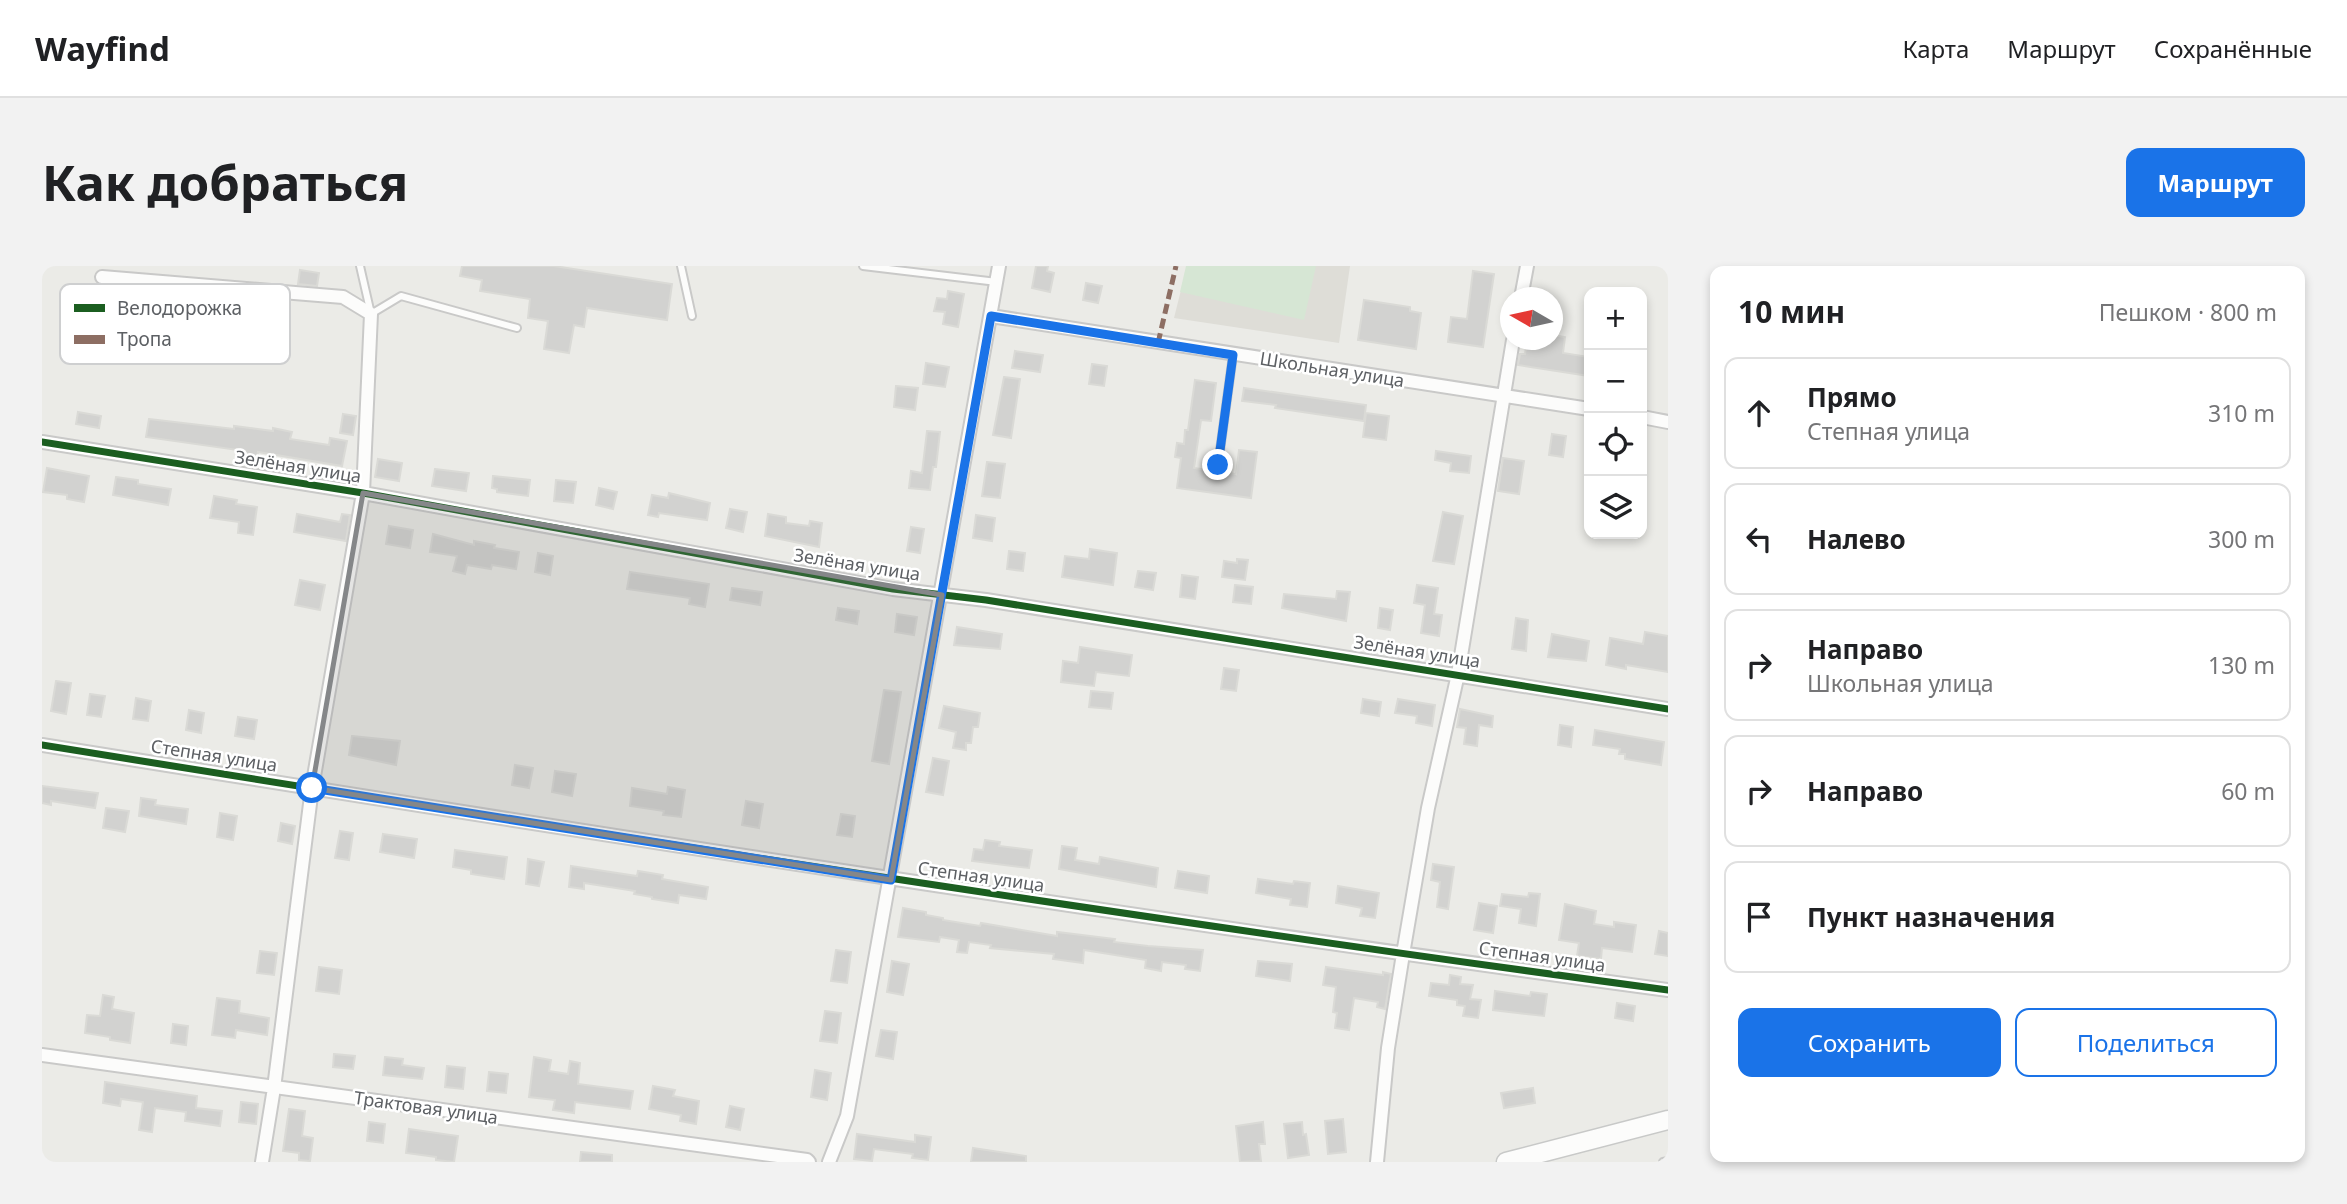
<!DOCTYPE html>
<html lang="ru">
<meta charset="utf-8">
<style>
:root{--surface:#fff;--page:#f2f2f2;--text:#202124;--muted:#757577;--line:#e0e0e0;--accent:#1a73e8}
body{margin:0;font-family:"Noto Sans",sans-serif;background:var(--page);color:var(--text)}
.controls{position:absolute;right:21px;top:21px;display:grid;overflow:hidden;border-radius:14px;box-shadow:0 4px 10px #0003}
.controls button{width:63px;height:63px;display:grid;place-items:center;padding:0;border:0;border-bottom:2px solid var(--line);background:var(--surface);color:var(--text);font:35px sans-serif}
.compass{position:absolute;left:1458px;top:21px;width:63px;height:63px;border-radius:50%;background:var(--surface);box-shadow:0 4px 10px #0003;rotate:279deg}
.stop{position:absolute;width:21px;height:21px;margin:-16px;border:5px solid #1a73e8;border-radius:50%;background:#fff}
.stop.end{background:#1a73e8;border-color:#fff;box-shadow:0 2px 7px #0008}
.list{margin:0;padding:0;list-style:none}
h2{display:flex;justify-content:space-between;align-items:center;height:91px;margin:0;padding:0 28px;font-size:30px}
h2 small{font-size:23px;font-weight:400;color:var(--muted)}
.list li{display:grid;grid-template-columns:46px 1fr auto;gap:21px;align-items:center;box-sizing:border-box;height:112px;margin:0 14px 14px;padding:0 14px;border:2px solid var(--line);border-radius:14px}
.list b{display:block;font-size:26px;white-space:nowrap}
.list p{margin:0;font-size:23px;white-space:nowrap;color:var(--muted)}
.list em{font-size:23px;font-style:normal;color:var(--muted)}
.actions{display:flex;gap:14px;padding:21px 28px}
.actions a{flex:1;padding:16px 0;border:2px solid var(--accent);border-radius:14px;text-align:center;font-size:24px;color:var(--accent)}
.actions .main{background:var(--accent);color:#fff}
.icon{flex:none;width:38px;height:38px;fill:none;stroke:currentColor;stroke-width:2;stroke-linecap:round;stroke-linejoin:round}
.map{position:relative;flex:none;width:1626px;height:896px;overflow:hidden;border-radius:14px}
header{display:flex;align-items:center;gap:42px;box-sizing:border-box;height:98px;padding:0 35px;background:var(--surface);border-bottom:2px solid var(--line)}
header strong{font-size:33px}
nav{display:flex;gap:38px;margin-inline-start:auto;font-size:24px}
.intro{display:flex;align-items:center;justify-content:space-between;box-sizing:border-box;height:168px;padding:0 42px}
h1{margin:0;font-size:49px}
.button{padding:18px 32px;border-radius:14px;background:var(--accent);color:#fff;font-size:24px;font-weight:700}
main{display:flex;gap:42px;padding:0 42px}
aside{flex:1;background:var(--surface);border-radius:14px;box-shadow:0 4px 10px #0003}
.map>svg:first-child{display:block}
.education{fill:#deddd7}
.green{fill:#d6e6d4}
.building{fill:#d2d2d0;stroke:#dadad6;stroke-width:2}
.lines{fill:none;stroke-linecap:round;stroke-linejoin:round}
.service-casing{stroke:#c9c9c8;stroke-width:10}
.minor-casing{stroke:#c9c9c8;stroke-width:16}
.secondary-casing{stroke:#c8c9c8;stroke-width:21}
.service{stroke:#fcfcfb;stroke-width:6}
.minor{stroke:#fcfcfb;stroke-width:12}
.secondary{stroke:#fcfcfb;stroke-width:18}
.quiet{stroke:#8d6e63;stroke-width:5;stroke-dasharray:10 5;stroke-linecap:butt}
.cycleway-casing{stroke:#fff;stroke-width:11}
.cycleway{stroke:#1b5e20;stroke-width:7}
.route{stroke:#1a73e8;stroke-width:9}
.marked{fill:#858789;fill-opacity:0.2;stroke:#858789;stroke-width:5;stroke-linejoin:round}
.labels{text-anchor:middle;stroke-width:5;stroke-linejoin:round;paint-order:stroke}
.street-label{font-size:18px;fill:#5d6064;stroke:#fff}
.key{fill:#fff;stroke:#cecfd0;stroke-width:2}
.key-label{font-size:19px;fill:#5d6064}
</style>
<header>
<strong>Wayfind</strong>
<nav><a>Карта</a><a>Маршрут</a><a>Сохранённые</a></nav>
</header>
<div class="intro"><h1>Как добраться</h1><a class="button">Маршрут</a></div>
<main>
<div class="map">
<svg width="1626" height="896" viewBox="0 0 1626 896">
<rect width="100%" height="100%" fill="#ebebe7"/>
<path class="education" d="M1145,0H1308L1297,77L1132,52Z"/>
<path class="green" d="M1144,0H1274L1262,54L1138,26Z"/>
<path class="building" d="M420,0H512L630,18L625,54L545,42L542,61L532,59L527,87L502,83L506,55L486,52L488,33L438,25L440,14L418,10Z
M994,0H1006L1005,5L1012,7L1008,26L990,22Z
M258,4L277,7L275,20L256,18Z
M1431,5L1452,8L1441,81L1406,76L1409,51L1425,53Z
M1044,17L1060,20L1056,37L1041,34Z
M906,25L922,28L916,61L901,58L903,46L892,45L895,32L905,33Z
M1322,34L1368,41V45L1379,47L1374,83L1316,74Z
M1510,69L1523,71L1521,87L1547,91V110L1476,99L1478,88H1483L1485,74H1510Z
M973,85L1001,89L998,106L970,102Z
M884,97L907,101L903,121L881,118Z
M1050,98L1065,100L1062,120L1047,118Z
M962,111L978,113L969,172L951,169Z
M1153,114L1174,117L1169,155L1159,154L1152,202L1194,208L1197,184L1215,186L1209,232L1135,222L1139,192L1133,191L1135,177L1142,178L1143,164H1146Z
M854,120L876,122L873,144L852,141Z
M1202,122L1324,139L1322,155L1233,142L1234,139L1200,135Z
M36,146L59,150L57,162L34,158Z
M1324,147L1347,150L1344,174L1321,171Z
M301,148L314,150L311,169L298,167Z
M107,153L192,163V160L231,165V162L250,166L248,173L287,179L288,172L305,175L300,200L216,186L215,195L202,193L203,185L104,171Z
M885,165L898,166L894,201H891L888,224L867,222L869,205L880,207Z
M1510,168L1524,170L1521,191L1507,189Z
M1394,185L1429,190L1427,207L1408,205L1409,197L1393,194Z
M1461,192L1482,195L1477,228L1456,225Z
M336,193L360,197L357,215L333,211Z
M945,196L963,198L958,232L940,230Z
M5,202L47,210L42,236L25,233V229L1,226Z
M393,203L427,207L424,225L390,220Z
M451,210L488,214L486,230L455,226V223L450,222Z
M74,211L96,214V218L129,223L126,239L71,229Z
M514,214L534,216L531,237L512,235Z
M557,222L575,226L571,243L554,239Z
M627,227L668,237L665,254L617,247L616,251L606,249L610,229L626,232Z
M172,230L195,234L194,238L215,241L211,269L196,267L197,256L168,252Z
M688,243L705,246L701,266L684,262Z
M1401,246L1421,250L1412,298L1391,295Z
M255,248L298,256L300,248L308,249L304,275L252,266Z
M726,248L744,251V257L767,260L768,255L780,257L777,281L723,270Z
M934,249L953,252L950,275L931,272Z
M347,260L371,264L368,282L344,278Z
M869,261L882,263L878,287L865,285Z
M391,268L432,279V275L453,279L452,282L477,286L474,303L450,299L449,303L425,299L423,308L411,305L415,290L388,286Z
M1048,283L1075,287L1071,319L1020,311L1023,290L1047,293Z
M967,285L983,287L981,305L965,303Z
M496,287L511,290L508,309L493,306Z
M1195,293L1206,294L1203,314L1180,311L1182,295L1195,297Z
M1096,305L1114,307L1111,324L1093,321Z
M588,306L667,318L663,341L647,338L648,332L585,323Z
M1140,309L1156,311L1153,333L1138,331Z
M258,314L283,319L278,344L253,339Z
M1193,319L1211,321L1209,338L1191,336Z
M1375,319L1396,322L1392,348L1400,349L1397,370L1379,367L1383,339L1372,337Z
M690,322L720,326L718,339L688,334Z
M1295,325L1308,326L1304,355L1240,342L1242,328L1294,333Z
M796,342L817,345L815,358L794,354Z
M1338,342L1351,344L1348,364L1336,362Z
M855,348L875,351L872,369L853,366Z
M1474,352L1486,354L1484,385L1470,383Z
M915,361L960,368L958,383L912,379Z
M1603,366L1626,370V406L1584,399V403L1564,399L1568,372L1601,378Z
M1510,368L1547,375L1544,395L1506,391Z
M1038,381L1090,389L1087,410L1054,406L1052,420L1019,416L1021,395L1036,397Z
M1182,402L1197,404L1194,425L1179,423Z
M14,415L29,417L24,448L9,445Z
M842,424L859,426L847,498L830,495Z
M1049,425L1071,427L1069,443L1047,441Z
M48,428L63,430L59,451L45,449Z
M94,432L109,435L106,455L91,453Z
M1321,433L1339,436L1337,450L1319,447Z
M1356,433L1393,439L1390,460L1374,457L1375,450L1353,447Z
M902,440L938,447L936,461H931L929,477H924V484L911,482L914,466L897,462Z
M1418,443L1451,450L1450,461L1437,459L1435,480L1422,478L1424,462L1415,461Z
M147,444L162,447L159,467L144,464Z
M196,451L215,454L212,473L193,470Z
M1518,459L1531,461L1529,481L1516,479Z
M1553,464L1622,476L1619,499L1583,493V488H1577L1578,483L1551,479Z
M310,470L358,475L354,499L307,489Z
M891,492L907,495L901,529L884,526Z
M473,499L491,502L487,522L470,519Z
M513,505L534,508L530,530L510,526Z
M0,520L56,527L53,542L9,535V539L0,537Z
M626,521L643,524L639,551L621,549L622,545L588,540L590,522L625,528Z
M99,532L114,534L113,539L146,543L144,558L97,550Z
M704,535L721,538L717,562L700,559Z
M64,542L87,545L83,566L61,562Z
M178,547L195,550L191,574L175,571Z
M799,548L813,550L810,571L795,569Z
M239,557L253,560L250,578L236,575Z
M298,565L311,567L307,594L293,592Z
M341,568L375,573L372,592L338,586Z
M943,574L958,576L957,580L990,584L987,602L930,595L932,583L941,584Z
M1020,580L1035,582L1033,594L1057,598L1058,591L1116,602L1114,621L1017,603Z
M413,584L465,591L462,613L429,608V604L411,601Z
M486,593L502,596L497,620L484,618Z
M1391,598L1412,601L1406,643L1395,641L1398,616L1389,614Z
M529,600L595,610L596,605L621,609L620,613L666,621L664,633L637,629L636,637L610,633V631L592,628L593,625L542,617V623L527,621Z
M1136,605L1167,610L1165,627L1133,622Z
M1216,613L1251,618L1252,615L1268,617L1265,641L1248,639L1249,633L1214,627Z
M1296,620L1337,627L1333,652L1318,650L1320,642L1294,637Z
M1487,627L1498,628L1494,660L1477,657L1479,643L1458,640L1460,628L1486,631Z
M1437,637L1455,640L1451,667L1432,664Z
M1523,638L1554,645L1552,658L1572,661V656L1594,659L1590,686L1560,682L1559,693L1535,690L1537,677L1517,674Z
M861,642L884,646V649L901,652V654L938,660L939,657L1015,670V666L1073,673L1072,676L1106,680L1161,684L1158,705L1143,703L1144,699L1120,696L1119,705L1103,702L1104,694L1042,684L1041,697L1011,693L1012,688L948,682L949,679L927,676L925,687L915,686L917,674L898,671L897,676L856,671Z
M1617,665L1626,667V690L1613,688Z
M794,684L809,686L805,717L789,715Z
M218,685L235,687L232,709L215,707Z
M850,695L867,698L861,729L845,726Z
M1216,695L1250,698L1248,715L1214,710Z
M277,701L300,704L297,728L274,725Z
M1284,701L1341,709V706L1349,708L1343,743L1335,741L1336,736L1312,732L1307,764L1293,762L1295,747L1291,746L1294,721L1281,719Z
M1408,709L1419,711L1418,718L1431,719L1428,733L1439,734L1436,752L1421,750L1423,740L1415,739V734L1387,730L1389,717L1407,719Z
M1453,725L1488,730L1489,726L1505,728L1502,750L1451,744Z
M61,729L72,731L70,743L92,747L88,777L68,774V771L43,767L45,749L58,750Z
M175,732L198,735L197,747L227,752L225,769L194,764L193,772L170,769Z
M1575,737L1593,740L1591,755L1573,752Z
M783,745L799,747L795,777L778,775Z
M131,758L146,760L144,779L129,777Z
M839,764L855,766L851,793L834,790Z
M292,788L313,790L311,803L291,801Z
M343,791L361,793L360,799L382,802L380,813L341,809Z
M492,791L509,794L507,805L526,808L528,795L538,797L536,818L591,825L588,843L533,836L532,847L511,844L513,834L487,831Z
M405,800L423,802L421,823L403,821Z
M773,804L789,807L785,834L769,831Z
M447,806L466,808L464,827L445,825Z
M63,816L155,830L154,842L180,845L178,860L143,855L144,846L113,842L110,866L97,864L101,836L79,833L78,840L61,837Z
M611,820L633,824L631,830L657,835L654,858L638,855L639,849L607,843Z
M1491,822L1493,837L1462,842L1459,827Z
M199,836L216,838L214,858L197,856Z
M688,840L702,843L698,864L684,861Z
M247,843L263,845L260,870L271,872L268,895L257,894V887L241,885Z
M1301,853L1304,886L1286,888L1283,855Z
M327,856L343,858L341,877L325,875Z
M1221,856L1223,878H1217L1219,895L1198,896L1194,860Z
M1260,856L1261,869L1264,868L1267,889L1246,892L1242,858Z
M367,863L416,870L412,896L394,894V891L364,887Z
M815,868L873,876V869L889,871L886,894L870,892L871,888L832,883L830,895L812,893Z
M931,882L984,890V896H929Z
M539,886L570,889V896H538Z"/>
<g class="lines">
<g class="service-casing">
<path id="service" d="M318,0L329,48L359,30L475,62
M639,0L650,50
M821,0L955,16
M1176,199L1191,89
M1621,896L1626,895"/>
</g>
<g class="minor-casing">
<path id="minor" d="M60,11L301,31L329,48L321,227L270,522L232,822L220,896
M1479,32L1485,0
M949,50L1547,143
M1600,151L1626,156
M0,176L321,227L851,323L944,334L1626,443
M0,479C541,566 1083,651 1626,724
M0,789L765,894L767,896
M787,896L805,850L957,0
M1335,896L1346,782L1361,688L1386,542L1416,408L1471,74"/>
</g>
<g class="secondary-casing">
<path id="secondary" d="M1464,896L1626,854"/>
</g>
<use href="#service" class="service"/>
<use href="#minor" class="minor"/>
<use href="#secondary" class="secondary"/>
<path class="quiet" d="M1116,77L1134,0"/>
<g class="cycleway-casing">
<path id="cycleway" d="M0,176L321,227L851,323L944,334L1626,443
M0,479C541,566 1083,651 1626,724"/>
</g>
<use href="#cycleway" class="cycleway"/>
</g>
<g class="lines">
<path class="route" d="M270,522L849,614L949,50L1191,89L1176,199"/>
</g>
<path class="marked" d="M321,227L900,329L849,614L270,522Z"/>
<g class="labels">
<g class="street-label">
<text transform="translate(1290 104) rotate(9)" y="6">Школьная улица</text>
<text transform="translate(256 201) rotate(9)" y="6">Зелёная улица</text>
<text transform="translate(815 299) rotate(9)" y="6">Зелёная улица</text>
<text transform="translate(1375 386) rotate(9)" y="6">Зелёная улица</text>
<text transform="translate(172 490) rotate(9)" y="6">Степная улица</text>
<text transform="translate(939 611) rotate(8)" y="6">Степная улица</text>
<text transform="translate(1500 691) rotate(8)" y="6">Степная улица</text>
<text transform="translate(384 842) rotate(8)" y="6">Трактовая улица</text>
</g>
</g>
<rect x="18" y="18" width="230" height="80" rx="10" class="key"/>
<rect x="32" y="38" width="31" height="8" fill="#1b5e20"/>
<rect x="32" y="69" width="31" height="9" fill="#8d6e63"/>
<g class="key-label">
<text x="75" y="49">Велодорожка</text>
<text x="75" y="80">Тропа</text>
</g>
</svg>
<div class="controls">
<button>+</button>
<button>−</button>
<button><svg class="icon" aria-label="locate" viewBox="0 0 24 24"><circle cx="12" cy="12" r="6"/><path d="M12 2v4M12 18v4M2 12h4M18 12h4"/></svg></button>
<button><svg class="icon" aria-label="layers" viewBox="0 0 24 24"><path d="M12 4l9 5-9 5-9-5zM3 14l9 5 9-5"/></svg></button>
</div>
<svg class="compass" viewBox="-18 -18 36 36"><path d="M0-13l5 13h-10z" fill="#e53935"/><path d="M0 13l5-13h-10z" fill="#757577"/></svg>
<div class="stop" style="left:270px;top:522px"></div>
<div class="stop end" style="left:1176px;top:199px"></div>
</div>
<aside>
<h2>10 мин<small>Пешком · 800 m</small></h2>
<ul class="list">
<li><svg class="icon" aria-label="ahead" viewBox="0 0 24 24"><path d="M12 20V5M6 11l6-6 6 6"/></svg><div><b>Прямо</b><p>Степная улица</p></div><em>310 m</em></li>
<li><svg class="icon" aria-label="left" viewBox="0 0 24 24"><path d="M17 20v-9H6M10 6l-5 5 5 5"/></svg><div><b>Налево</b></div><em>300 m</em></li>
<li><svg class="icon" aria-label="right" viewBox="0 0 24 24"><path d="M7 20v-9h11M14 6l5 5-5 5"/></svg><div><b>Направо</b><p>Школьная улица</p></div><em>130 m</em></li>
<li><svg class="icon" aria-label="right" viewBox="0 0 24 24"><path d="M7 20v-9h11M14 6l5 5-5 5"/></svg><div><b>Направо</b></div><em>60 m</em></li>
<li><svg class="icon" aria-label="arrive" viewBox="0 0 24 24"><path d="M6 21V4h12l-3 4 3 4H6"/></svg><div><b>Пункт назначения</b></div></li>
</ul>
<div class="actions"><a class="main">Сохранить</a><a>Поделиться</a></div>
</aside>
</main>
